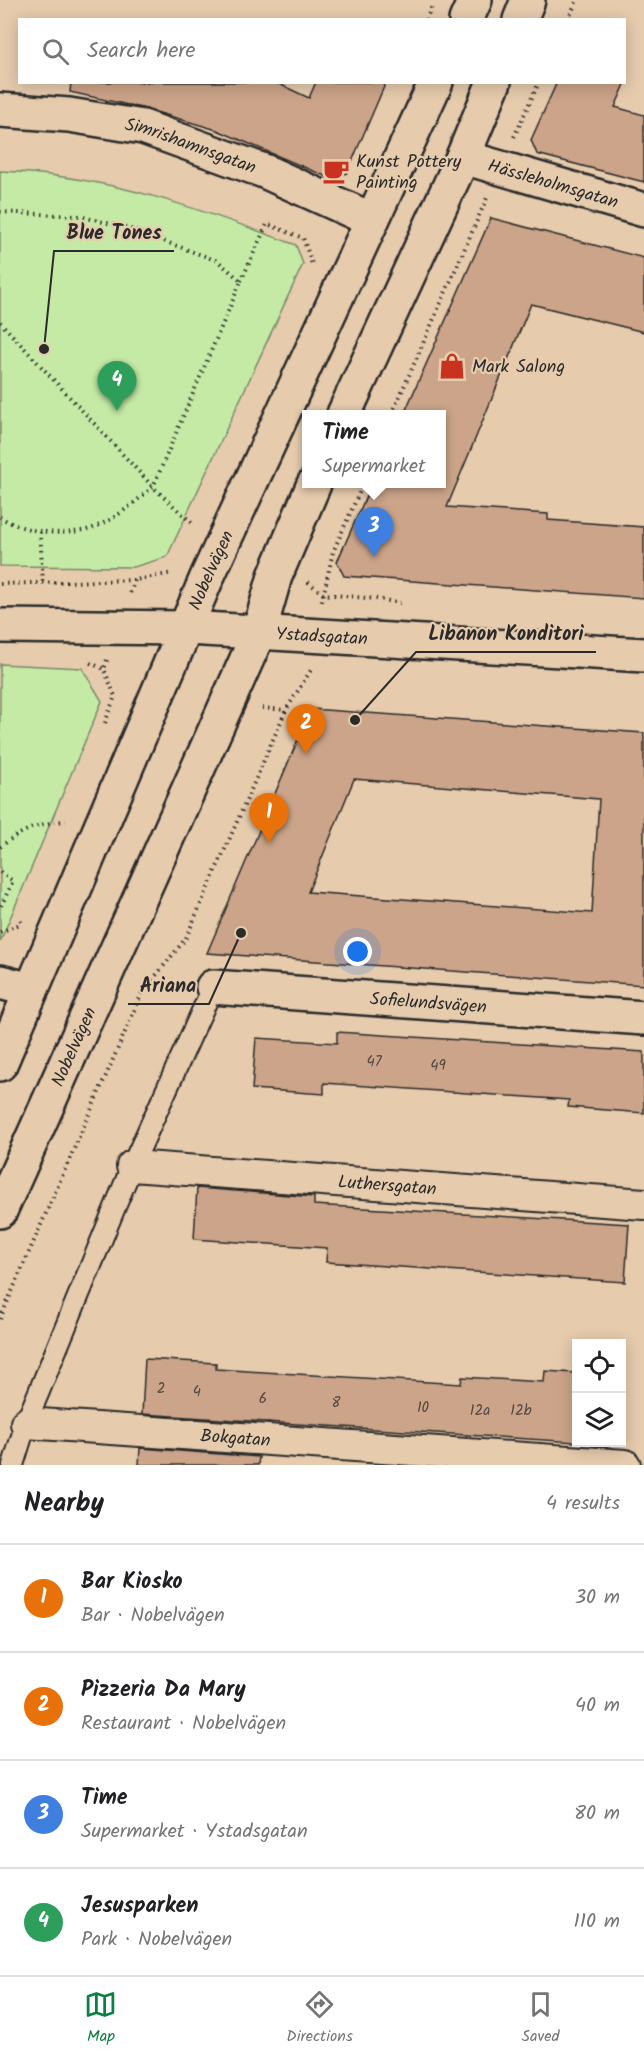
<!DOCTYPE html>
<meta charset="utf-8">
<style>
:root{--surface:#fff;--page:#f6f6f6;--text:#202124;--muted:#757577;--line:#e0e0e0;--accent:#0b8043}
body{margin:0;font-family:Kalam,sans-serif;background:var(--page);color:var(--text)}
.controls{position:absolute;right:18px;bottom:18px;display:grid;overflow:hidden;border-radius:0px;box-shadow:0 3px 15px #0003}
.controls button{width:54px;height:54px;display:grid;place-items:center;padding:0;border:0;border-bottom:2px solid var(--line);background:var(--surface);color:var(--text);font:30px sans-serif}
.you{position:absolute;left:358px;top:952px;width:21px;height:21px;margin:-15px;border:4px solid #fff;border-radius:50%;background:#1a73e8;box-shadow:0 0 0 9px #1a73e833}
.badge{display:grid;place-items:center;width:39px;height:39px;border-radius:50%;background:var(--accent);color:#fff;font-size:20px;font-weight:700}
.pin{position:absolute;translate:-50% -50px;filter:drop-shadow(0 2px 3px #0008)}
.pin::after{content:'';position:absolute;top:32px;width:21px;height:18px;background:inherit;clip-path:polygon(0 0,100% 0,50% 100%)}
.popup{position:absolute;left:302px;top:410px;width:144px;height:78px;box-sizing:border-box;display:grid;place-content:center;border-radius:0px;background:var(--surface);filter:drop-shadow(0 2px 4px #0005);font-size:20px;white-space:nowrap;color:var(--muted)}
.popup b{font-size:22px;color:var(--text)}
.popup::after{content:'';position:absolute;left:50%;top:100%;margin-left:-12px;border:12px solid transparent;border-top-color:var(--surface)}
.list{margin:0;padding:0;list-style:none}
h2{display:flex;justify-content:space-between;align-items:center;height:78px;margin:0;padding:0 24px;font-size:26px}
h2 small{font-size:20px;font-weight:400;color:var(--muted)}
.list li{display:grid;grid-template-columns:39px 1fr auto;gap:18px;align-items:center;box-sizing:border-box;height:108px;padding:0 24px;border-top:2px solid var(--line)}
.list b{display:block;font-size:22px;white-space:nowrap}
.list p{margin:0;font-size:20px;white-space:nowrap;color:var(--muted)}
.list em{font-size:20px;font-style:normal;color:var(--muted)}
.icon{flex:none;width:33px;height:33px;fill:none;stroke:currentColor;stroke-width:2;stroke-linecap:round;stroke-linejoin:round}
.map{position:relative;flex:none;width:644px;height:1465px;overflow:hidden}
.search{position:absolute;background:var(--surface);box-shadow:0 3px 15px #0003;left:18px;right:18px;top:18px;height:66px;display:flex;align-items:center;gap:15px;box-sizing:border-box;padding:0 21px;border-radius:0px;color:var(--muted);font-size:22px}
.sheet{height:510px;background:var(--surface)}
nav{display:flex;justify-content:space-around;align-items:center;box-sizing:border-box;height:84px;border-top:2px solid var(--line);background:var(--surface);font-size:16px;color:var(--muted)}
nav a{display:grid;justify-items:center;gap:3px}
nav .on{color:var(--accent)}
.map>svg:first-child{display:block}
.green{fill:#c4eaa5;stroke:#788a68;stroke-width:1.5}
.building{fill:#cba489;stroke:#2b2b2b;stroke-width:1.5;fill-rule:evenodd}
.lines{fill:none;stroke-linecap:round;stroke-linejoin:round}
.service-casing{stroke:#2b2b2b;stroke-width:24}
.pedestrian-casing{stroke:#2b2b2b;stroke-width:34}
.minor-casing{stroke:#2b2b2b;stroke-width:38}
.secondary-casing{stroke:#2b2b2b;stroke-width:38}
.path{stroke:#2b2b2b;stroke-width:4;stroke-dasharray:1.5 4.5;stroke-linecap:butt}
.service{stroke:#e6cbad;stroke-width:20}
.pedestrian{stroke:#e6cbad;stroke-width:30}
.minor{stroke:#e6cbad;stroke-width:33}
.secondary{stroke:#e6cbad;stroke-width:33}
.labels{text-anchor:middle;stroke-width:4.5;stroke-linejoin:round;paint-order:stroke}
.number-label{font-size:15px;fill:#534942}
.street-label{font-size:18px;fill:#2b2b2b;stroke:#e6cbad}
.poi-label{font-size:18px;fill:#2b2b2b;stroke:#e6cbad;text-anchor:start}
.leader{fill:none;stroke:#2b2b2b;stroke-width:2}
.callout-dot{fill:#2b2b2b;stroke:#e6cbad;stroke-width:2}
.callout-label{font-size:20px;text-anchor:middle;font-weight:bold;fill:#2b2b2b;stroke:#e6cbad;stroke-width:4.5;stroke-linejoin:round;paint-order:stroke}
</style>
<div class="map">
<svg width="644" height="1465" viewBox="0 0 644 1465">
<rect width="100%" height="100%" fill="#e6cbad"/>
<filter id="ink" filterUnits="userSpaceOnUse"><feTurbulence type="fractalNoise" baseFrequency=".0167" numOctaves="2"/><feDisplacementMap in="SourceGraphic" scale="12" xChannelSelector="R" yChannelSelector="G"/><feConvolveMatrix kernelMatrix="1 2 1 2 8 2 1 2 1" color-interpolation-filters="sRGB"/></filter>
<g filter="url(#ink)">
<path class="green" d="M0,171C106,175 198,208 296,245L303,264L167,557L134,567L0,566Z
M0,664L82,668L102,701L0,942Z"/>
<path class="building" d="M71,82H275L309,98L316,82H386L347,173L332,179L217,130L146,109L70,92Z
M557,82H626L615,107L644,115V182L537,154L531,140Z
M491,218L644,258V332L531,304L447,507L548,514V520L644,527V598L344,576L337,562L372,483H441V414H404Z
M311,709L644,733V985L207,953ZM354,779L599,799L592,913L308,892Z
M337,1032L644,1052V1113L568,1107L569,1100L324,1083V1094L252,1089L256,1038L337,1043Z
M197,1188L314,1197V1205L629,1224L625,1282L326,1262L327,1248L194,1239Z
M145,1359L216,1363V1369L461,1384L462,1377L544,1382L545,1371L576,1373V1442L142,1414Z
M140,1448L259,1457L258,1465H139Z"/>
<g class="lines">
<g class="service-casing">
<path id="service" d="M13,1465L26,1423L132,1166L213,987"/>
</g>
<g class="pedestrian-casing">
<g id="pedestrian">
<path id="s1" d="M132,1166L644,1204"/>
<path id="s2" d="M26,1423L625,1465"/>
</g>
</g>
<g class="minor-casing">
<g id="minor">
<path id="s3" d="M0,110L69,115L143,127L264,171L372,220"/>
<path id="s4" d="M463,157L644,210"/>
<path id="s5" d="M0,626L187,628L644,655"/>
<path d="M0,982L31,990"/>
<path id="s6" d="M213,987L644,1018"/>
</g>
</g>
<g class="secondary-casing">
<g id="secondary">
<path d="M466,20L475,0"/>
<path d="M520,20L528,0"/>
<path d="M344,414L463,157L494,82"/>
<path id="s7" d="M0,1064L208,575L436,82"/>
<path id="s8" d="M0,1211L259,632L275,576L314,484"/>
</g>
</g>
<path class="path" d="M426,20L432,6
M568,20L577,0
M514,137L539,82
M0,212L79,216L128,228L218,261L241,281L153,487C134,503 110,524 86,530C58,536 24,532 0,517
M241,281L267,224L303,238L312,264
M0,322L153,487L192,523
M392,414L487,198
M40,532L43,583
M308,582L323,594L378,599L400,603
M0,584L135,580L173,573
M130,593L135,580
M322,601L333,552L363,484
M90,663L104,669
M262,708L286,710
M105,723L115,696L104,669L107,660
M0,847C21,831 40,822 66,821
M0,872L13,881L0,908
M0,932L20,924L21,920
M0,1319L142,993L186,938L286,710L311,670"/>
<use href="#service" class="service"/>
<use href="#pedestrian" class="pedestrian"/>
<use href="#minor" class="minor"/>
<use href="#secondary" class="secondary"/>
</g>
</g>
<defs>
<g id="cafe-bare" transform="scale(2.07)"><path d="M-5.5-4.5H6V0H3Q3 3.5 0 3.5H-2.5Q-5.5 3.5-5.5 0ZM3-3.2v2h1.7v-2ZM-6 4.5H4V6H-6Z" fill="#c8321e" stroke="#e6cbad" stroke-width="2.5" paint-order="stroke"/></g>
<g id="shop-bare" transform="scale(2.07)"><path d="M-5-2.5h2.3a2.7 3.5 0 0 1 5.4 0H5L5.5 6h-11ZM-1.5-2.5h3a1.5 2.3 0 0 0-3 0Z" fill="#c8321e" stroke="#e6cbad" stroke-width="2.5" paint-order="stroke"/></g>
</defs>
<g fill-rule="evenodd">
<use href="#cafe-bare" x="336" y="171"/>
<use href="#shop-bare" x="452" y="366"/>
</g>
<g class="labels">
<g class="number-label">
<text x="374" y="1066">47</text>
<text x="438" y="1070">49</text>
<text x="161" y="1393">2</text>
<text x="197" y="1396">4</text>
<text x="263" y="1403">6</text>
<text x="336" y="1407">8</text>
<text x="423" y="1412">10</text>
<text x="480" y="1415">12a</text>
<text x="521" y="1415">12b</text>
</g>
<g class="street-label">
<text dy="6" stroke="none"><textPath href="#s3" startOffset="195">Simrishamnsgatan</textPath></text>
<text dy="6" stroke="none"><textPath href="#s4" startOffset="94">Hässleholmsgatan</textPath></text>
<text dy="6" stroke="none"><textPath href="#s7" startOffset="537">Nobelvägen</textPath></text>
<text dy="6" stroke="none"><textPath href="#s5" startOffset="322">Ystadsgatan</textPath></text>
<text dy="6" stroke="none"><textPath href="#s6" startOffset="216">Sofielundsvägen</textPath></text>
<text dy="6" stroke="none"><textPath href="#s8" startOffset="180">Nobelvägen</textPath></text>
<text dy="6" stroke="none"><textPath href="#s1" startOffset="256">Luthersgatan</textPath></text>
<text dy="6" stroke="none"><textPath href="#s2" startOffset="210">Bokgatan</textPath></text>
</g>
<g class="poi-label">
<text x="356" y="167">Kunst Pottery<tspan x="356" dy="21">Painting</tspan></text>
<text x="472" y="372">Mark Salong</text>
</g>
</g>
<path class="leader" d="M44 349L54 251H174M355 720L416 652H596M241 933L209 1004H128"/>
<g class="callout-dot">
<circle cx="44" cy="349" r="6"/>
<circle cx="355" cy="720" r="6"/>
<circle cx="241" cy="933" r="6"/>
</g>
<g class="callout-label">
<text x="114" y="239">Blue Tones</text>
<text x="506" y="640">Libanon Konditori</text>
<text x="168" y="992">Ariana</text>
</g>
</svg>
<div class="controls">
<button><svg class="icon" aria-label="locate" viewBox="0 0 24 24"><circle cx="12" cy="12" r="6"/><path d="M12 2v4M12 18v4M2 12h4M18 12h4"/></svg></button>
<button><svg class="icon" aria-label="layers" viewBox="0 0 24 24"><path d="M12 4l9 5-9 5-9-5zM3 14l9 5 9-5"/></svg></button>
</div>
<div class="you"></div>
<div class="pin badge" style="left:269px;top:843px;background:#e8710a">1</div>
<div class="pin badge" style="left:306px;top:754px;background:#e8710a">2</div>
<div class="pin badge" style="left:374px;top:557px;background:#3f7fe0">3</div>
<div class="popup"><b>Time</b>Supermarket</div>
<div class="pin badge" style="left:117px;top:411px;background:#2e9e5b">4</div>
<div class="search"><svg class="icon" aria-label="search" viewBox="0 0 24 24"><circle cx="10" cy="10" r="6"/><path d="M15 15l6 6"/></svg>Search here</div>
</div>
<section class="sheet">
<h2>Nearby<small>4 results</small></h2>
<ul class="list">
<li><span class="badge" style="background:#e8710a">1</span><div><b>Bar Kiosko</b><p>Bar · Nobelvägen</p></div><em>30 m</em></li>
<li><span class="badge" style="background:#e8710a">2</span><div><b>Pizzeria Da Mary</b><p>Restaurant · Nobelvägen</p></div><em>40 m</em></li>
<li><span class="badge" style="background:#3f7fe0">3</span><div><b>Time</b><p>Supermarket · Ystadsgatan</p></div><em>80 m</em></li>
<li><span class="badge" style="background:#2e9e5b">4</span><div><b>Jesusparken</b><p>Park · Nobelvägen</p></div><em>110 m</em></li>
</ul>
</section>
<nav>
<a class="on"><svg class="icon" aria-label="map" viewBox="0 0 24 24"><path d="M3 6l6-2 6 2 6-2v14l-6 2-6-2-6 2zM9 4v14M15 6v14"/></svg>Map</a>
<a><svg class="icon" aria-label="directions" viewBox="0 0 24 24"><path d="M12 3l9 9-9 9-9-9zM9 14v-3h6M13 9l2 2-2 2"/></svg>Directions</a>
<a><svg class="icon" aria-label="saved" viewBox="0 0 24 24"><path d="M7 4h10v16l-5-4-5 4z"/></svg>Saved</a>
</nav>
